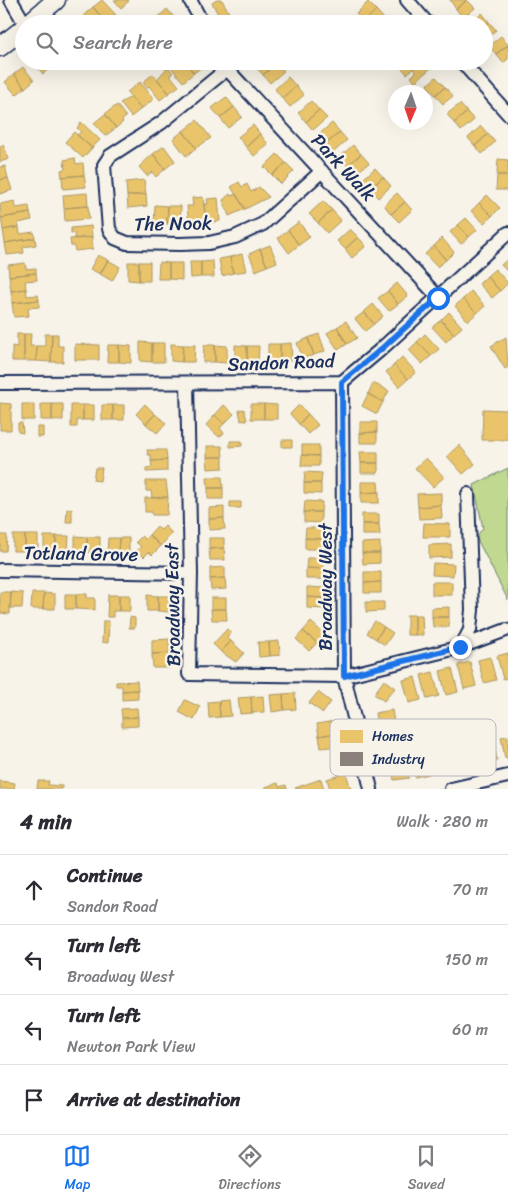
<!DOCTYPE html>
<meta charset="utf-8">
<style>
:root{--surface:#fff;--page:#f2f2f3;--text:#2b2b33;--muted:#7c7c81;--line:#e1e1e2;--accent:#1a73e8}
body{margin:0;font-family:Sriracha,sans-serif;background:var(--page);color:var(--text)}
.compass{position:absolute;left:388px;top:85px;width:45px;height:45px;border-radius:50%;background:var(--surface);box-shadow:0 5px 20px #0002;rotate:182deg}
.stop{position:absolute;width:15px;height:15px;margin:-11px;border:4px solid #1a73e8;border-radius:50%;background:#fff}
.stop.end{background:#1a73e8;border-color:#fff;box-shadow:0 1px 5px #0008}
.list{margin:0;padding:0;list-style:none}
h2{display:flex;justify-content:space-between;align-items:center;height:65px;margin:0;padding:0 20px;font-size:21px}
h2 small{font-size:16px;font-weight:400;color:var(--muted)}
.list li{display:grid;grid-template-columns:32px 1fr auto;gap:15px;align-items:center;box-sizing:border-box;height:70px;padding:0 20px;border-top:1px solid var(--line)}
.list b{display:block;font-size:19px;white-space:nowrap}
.list p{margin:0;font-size:16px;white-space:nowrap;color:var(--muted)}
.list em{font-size:16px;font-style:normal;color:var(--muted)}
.icon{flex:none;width:28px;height:28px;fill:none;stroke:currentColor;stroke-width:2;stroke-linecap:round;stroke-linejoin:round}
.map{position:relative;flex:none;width:508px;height:789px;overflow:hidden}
.search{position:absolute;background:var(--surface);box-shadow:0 5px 20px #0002;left:15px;right:15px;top:15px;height:55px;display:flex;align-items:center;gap:12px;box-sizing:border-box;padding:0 18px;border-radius:28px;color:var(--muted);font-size:19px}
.sheet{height:345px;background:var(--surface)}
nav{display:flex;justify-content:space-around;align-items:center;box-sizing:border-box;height:70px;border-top:1px solid var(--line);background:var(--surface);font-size:14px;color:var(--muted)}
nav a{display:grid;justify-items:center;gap:2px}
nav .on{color:var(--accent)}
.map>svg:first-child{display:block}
.green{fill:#c0d88f;stroke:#6e8476}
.homes{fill:#e9c46a;stroke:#ab9766}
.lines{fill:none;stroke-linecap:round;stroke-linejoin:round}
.street-casing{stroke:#1b2f5e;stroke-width:16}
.secondary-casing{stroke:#1b2f5e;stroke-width:21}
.street{stroke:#f7f3e8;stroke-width:12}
.secondary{stroke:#f7f3e8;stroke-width:18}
.route{stroke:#1a73e8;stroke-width:6}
.labels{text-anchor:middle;stroke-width:5;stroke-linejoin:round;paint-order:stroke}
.street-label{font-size:19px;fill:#1b2f5e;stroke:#f7f3e8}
.key{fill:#f7f3e8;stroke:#b5b8bf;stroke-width:1}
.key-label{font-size:14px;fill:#1b2f5e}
</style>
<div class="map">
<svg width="508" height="789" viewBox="0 0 508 789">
<rect width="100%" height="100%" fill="#f7f3e8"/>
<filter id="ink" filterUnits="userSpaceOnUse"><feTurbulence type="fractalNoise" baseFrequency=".02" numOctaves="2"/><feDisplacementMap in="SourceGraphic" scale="10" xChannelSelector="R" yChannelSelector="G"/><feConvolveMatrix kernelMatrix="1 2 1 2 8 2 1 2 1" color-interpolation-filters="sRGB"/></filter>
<g filter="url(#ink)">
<path class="green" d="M508,468V600L476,537L483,528L474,485Z"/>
<path class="homes" d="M102,0L116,15L106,23L93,7Z
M114,0H128L129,1L121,8Z
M217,0H222L232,18L223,23L212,3Z
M450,0H467L456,9Z
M467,0L475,8L463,18L456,9Z
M368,2L376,10L364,22L356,14Z
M93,7L106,23L107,24H91L84,15Z
M167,9L178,22L177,24H151Z
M376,10L384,19L379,24H366L364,22Z
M482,13L489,22L484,26V24H471Z
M245,16L248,24H228Z
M489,22L496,30L484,40V26Z
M501,36L508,45L496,54L489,46Z
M508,45V59L503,63L496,54Z
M33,61H48L52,66L43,74Z
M174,61H184L194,73L183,82L170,66Z
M184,61H206L207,63L194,73Z
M260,61H275L276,63L263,75L255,66Z
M406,61H421L407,74L400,66Z
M421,61H427L432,67L415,82L411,77L416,72L413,69Z
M276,63L284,71L270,83L263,75Z
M23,67L34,80L25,88L14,74Z
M168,67L173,73L170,75L179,86L169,93L157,79Z
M14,74L25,88L16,95L5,82Z
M153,74L169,93L160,100L149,86L147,88L143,82Z
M288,77L296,86L282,98L275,89Z
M436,77L445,87L435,95L427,85Z
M140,82L154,99L141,109L127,92Z
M296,86L304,95L290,107L282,98Z
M445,87L453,96L443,104L435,95Z
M131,97L141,109L131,117L120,103Z
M226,97L234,107L220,118L212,108Z
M311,101L319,110L306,122L298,113Z
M460,104L467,112L454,123L447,114Z
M117,105L126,117L122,120L123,122L116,128L105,114Z
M234,107L242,117L228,128L220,118Z
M319,110L327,118L313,130L306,122Z
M467,112L474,120L461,131L454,123Z
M105,114L116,128L105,136L94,123Z
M197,120L211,138L196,148L183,131Z
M81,122L100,140L92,148L77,135L81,132L77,128Z
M332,123L340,132L326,144L318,135Z
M253,125L260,134L246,147L238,137Z
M481,126L488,134L475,146L468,138Z
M183,131L196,148L186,156L173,139Z
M74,132L92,148L83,158L65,142Z
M340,132L347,140L334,152L326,144Z
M260,134L268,144L254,156L246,147Z
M488,134L495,142L482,154L475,146Z
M3,145L9,159L0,162V146Z
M353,145L361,154L347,166L340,157Z
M164,146L175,161L165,169L153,154Z
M153,154L165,169L156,177L152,172L147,176L139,167Z
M277,154L286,163L272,175L264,167Z
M361,154L369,163L355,174L347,166Z
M75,158L76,164L83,163L84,175L62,177L61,170L65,169L64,160Z
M498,159L508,160V175H497Z
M286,163L294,171L281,184L272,175Z
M5,166L8,178L0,180V167Z
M375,168L383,177L370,189L362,180Z
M84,175L86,187L63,189L62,177Z
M497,175H508V190H496Z
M383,177L391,186L378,198L370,189Z
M8,178L12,190L0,194V180Z
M144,180L146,194L127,196L126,182Z
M239,182L242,187L247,184L251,192L259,187L269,197L245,209L231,187Z
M87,193L88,206L64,208L63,195Z
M397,193L405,202L391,214L384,205Z
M146,194L147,206L128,208L127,196Z
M230,194L231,196L236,194L245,209L229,216L223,200Z
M487,195L500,208L492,216L479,203Z
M203,197L206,223L189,225L187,206H193L192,198Z
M218,198L220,221L206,223L204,204H208L207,199Z
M15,201L16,208L29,206L30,213L1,218L0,204Z
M323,201L332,210L318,223L309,214Z
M405,202L412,210L399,222L391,214Z
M479,203L492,216L484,223L471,211Z
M155,205L168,206L167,224L154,223Z
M88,206L89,219L65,221L64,208Z
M168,206H181L180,225L167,224Z
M332,210L341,220L327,233L318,223Z
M30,213L32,220L18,223L19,227L3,230L1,218Z
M466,218L477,230L469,237L458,225Z
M299,222L310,237L299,245L288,230Z
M458,225L469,237L461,244L450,232Z
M91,226L92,237L75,239L74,233H71V228Z
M19,227L20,234L34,232L35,238L5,243L3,230Z
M350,229L358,237L345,249L337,241Z
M288,230L299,245L289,253L278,238Z
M92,237L93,249L75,251L74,246H71L70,239Z
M358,237L366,246L352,258L345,249Z
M35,238L36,245L23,247L24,253L7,255L5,243Z
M442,238L454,252L446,260L434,246Z
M270,245L277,262L267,266L260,249Z
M434,246L446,260L437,267L425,254Z
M260,249L267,266L256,271L249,254Z
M242,254L246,271L233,273L230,257Z
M98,255L108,260L100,274L90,269Z
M230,257L233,273L222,276L219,259Z
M508,259V272L501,265Z
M108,260L120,267L112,281L100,274Z
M213,261L214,277H201V262Z
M128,262H139V281L128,280Z
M139,262H150V281H139Z
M159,262L169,263V279H158Z
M190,262H201V277L191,278Z
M25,263L26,269L36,268V273L9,276L8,265Z
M169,263H182V280L169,279Z
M495,269L508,283L500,291L487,276Z
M36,273L37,280L25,281L26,289L11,291L9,276Z
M487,276L500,291L492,298L479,284Z
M397,283L408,296L398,304L388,291Z
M26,289L27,296L38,295L39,300L12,303L11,291Z
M388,291L398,304L389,311L378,298Z
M471,291L485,306L477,313L463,299Z
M463,299L477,313L468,321L455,306Z
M39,300V307L28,308L29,316L14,317L12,303Z
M373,304L383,316L374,324L364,312Z
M364,312L374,324L365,331L355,319Z
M449,312L462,327L454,334L441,320Z
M441,320L454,334L446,342L432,327Z
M346,321L357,338L347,344L337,327Z
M337,327L347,344L338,350L327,333Z
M17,334H24V361H12V346L17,347Z
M24,334H31L30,346H37L36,361H24Z
M45,334H52L51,362L36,361L37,346H45Z
M52,334H58V346H63V362H51Z
M319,334L325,351L314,355L308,338Z
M425,334L439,349L431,356L417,342Z
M506,337L508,367L505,369L491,346Z
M308,338L314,355L303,359L297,343Z
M140,342L152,343V362L140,361Z
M417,342L431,356L422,364L409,350Z
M152,343H164V362H152Z
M291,343L292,360L280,361V344Z
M75,344L99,345V360H75Z
M171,344L183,345L182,362L171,361Z
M268,344H280V361H268Z
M108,345H119V362H107Z
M119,345L131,346V363L119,362Z
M183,345H195L194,362H182Z
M204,345H215V362H203Z
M215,345L227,346V363L215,362Z
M235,345L247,346V363L235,362Z
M247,346H259L258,363H247Z
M402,357L416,372L408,379L394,365Z
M394,365L408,379L399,387L386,372Z
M373,383L389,391L383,402L368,394Z
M368,394L383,402L377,414L362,406Z
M0,403L11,404V430H0Z
M22,404H34V420H22Z
M41,404H52V420H41Z
M52,404H63V420H52Z
M145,404L155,414L146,424L136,414Z
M251,404H264V419H251Z
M264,404L277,405V419H264Z
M71,405H83V420H77V427H71Z
M83,405H94V420H83Z
M102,405H113V420H102Z
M113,405H124V420H113Z
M224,405L234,414L224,424L215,415Z
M299,405L308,414L299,424L290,414Z
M244,409L247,420L241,421L239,410Z
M483,409L508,410V440H482Z
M155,414L166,423L157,433L146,424Z
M308,414L318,425L308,434L299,424Z
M215,415L224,424L220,428L224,433L219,437L206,425Z
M360,422H377V432L360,433Z
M18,423H22L23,433L18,432Z
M37,427H43V437H37Z
M377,432V443H360V433Z
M282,440H292V447H282Z
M230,441H242V446L230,447Z
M302,445H319V456L302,455Z
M459,445L475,464L463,474L447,456Z
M207,446H222L223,457H207Z
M147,450H166L167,460L151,461V455H148Z
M360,452H378V463H361Z
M302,455L319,456V466H301Z
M207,457H223V468L208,469Z
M426,458L444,477L433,487L415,468Z
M167,460V471L146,472V468L152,467L151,461Z
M361,463H378V473H361Z
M95,468H102L100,481L93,480Z
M305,472L322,473L321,483H304Z
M207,477H222L223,488H208Z
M146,481H166L168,497L152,498L151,491H146Z
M361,482H378L379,492L361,493Z
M304,483H321V494L304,493Z
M208,488H223V499H208Z
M379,492V503H361V493Z
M441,493V505L418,507L417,494Z
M168,497L167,515H152V512H145V498Z
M305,501L322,502L321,512H304Z
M230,502H241V508H230Z
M441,505L442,518L419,519L418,507Z
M224,507V518L209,519V508Z
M67,509H72V522H66Z
M304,512H321V523L304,522Z
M362,514H379V524H362Z
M224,518L225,529L209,530V519Z
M424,523L450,524V537H423Z
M362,524H379L380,535H362Z
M157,526L161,530L165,526L172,533L161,546L149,535Z
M306,528H323V539L305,538Z
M0,535H7L6,551H0Z
M13,535H25V551H13Z
M25,535H38V551H25Z
M149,535L161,546L152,555L149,552L144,557L137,550L141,547L136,542L142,536L145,539Z
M44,536H56V552H44Z
M56,536H69L68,552H56Z
M75,536L87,537V552H75Z
M87,537H100V553L87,552Z
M108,538H119L118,553H107Z
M119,538H129V553H118Z
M209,538H224V548L209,549Z
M305,538L323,539L322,549H305Z
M380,542V553H362V543Z
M451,544V557L429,558V545Z
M224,548L225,560H210L209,549Z
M362,553H380V563L363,564Z
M307,558H324V569L306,568Z
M433,563L454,564L453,576L432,575Z
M225,567V578L210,579V568Z
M306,568L324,569L323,579H306Z
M364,572H381V582L364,583Z
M225,578L226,589L211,590L210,579Z
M381,582V593H364V583Z
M432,582H452V595H432Z
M307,587L325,588L324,598L307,597Z
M0,592H11L10,614L0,613Z
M11,592L23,593L22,608H10Z
M32,593H44L43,609H31Z
M44,593L55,594V609H43Z
M65,594H76V609H65Z
M76,594H87V598H95V610L76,609Z
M108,595H119V611H113V617H107Z
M119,595H130V611H119Z
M147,595L158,596V611H147Z
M158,596H169V612L158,611Z
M307,597L324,598V609L307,608Z
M211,598H226V609H211Z
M366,602H384V611L366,612Z
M449,607V617H432V608Z
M211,609H226L227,620H212Z
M407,615H415V635H407Z
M415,615H422L423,635H415Z
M130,617L135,618V628H129Z
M432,617H449V627H433Z
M103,621H109L108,643L102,642Z
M375,621L384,627L376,639L367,633Z
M311,622L324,634L317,643L303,631Z
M384,627L393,633L385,645L376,639Z
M227,629L231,633L227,638L231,641L221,652L213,644Z
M303,631L317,643L309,651L296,639Z
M169,639L170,653L152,654V640Z
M231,641L244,653L236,662L221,652Z
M279,641L280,655L270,656L269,642Z
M258,642H269L270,656L259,657Z
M170,653V668H153L152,654Z
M508,653V678L503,679L497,656Z
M490,657L496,680L484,683L478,660Z
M470,662L476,686L464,689L458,665Z
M452,668L458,692L446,695L440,671Z
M433,672L439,696L427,699L421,675Z
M415,677L421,700L409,703L403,680Z
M384,680L395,688L384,701L374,694Z
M137,681L138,690L122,691V686H116V682Z
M138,690V699L122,700V691Z
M318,692L331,702L323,713L309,703Z
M295,693L296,709L284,710L283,694Z
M283,694L284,710L272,712L270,695Z
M263,696L264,712L252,713L251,697Z
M251,697L252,713L240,714L238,698Z
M185,700L200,707L194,720L179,712Z
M229,700L231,716L220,717L219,701Z
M219,701L220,717L209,718L208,702Z
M137,708L138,717L122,718L121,709Z
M392,710L394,722L377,725L375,713Z
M138,717V726L122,727V718Z
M334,721L336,733L319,736L317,724Z
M336,733L338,746L321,748L319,736Z
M508,736V758H505L501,737Z
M493,740L497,760L482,763L478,742Z
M403,749L406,750L408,757H405L409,778L394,780L390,758L396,757L394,750Z
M425,754L429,774L415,777L411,757Z
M346,773L351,789H330L327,779Z
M321,779L324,789H296L295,788Z
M0,781L15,783L14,789H0Z
M38,781H49L48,785L62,786V789H37Z
M278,783L279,787L286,785L287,789H266L265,787Z"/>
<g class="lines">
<g class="street-casing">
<path id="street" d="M11,0L25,24
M190,0L203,24
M407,0L428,24
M224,61L227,69L438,297
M461,61L508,114
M227,69L161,123L110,156L104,165L109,229L115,238L127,243L180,244L209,243L235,237L263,224L322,171
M342,382L344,676L371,789
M0,383L342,382L379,351L508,233
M187,383L191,573L189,674L344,676L461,647L506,630
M0,570L191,573
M461,647L470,630L472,610L468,494
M451,789L508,776"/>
</g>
<g class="secondary-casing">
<path id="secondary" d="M28,24L56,0
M0,47L24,28"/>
</g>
<use href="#street" class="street"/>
<use href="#secondary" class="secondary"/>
</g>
</g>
<g class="lines" filter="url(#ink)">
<path class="route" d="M438,298L379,351L342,382L344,676L460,647"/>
</g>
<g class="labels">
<g class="street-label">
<text transform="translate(344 167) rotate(47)" y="7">Park Walk</text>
<text transform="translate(173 223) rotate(-1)" y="7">The Nook</text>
<text transform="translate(281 362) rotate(-2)" y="7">Sandon Road</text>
<text transform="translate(81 553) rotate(1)" y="7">Totland Grove</text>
<text transform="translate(325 587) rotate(-90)" y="7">Broadway West</text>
<text transform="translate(172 605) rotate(-91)" y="7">Broadway East</text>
</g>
</g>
<rect x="330" y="719" width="166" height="57" rx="8" class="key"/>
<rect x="340" y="730" width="23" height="13" fill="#e9c46a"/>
<rect x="340" y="752" width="23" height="14" fill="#8a817c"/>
<g class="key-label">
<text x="372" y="741">Homes</text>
<text x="372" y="764">Industry</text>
</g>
</svg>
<svg class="compass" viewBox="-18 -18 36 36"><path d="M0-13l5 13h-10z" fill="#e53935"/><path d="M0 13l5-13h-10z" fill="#7c7c81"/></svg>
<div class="stop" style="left:438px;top:298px"></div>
<div class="stop end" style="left:460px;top:647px"></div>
<div class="search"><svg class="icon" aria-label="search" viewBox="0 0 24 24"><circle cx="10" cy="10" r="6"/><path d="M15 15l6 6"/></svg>Search here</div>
</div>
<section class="sheet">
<h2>4 min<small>Walk · 280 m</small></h2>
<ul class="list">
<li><svg class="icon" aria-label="ahead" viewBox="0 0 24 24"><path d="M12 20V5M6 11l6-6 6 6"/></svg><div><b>Continue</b><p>Sandon Road</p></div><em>70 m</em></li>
<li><svg class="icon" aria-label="left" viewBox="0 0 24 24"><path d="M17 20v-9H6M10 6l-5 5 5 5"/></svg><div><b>Turn left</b><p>Broadway West</p></div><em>150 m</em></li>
<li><svg class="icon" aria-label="left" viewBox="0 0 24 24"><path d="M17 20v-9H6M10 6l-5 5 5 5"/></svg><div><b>Turn left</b><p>Newton Park View</p></div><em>60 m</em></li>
<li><svg class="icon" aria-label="arrive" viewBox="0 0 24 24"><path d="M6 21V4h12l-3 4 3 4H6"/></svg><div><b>Arrive at destination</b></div></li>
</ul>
</section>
<nav>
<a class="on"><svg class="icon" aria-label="map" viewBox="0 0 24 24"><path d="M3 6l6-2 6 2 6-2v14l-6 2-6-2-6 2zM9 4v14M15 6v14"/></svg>Map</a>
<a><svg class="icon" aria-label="directions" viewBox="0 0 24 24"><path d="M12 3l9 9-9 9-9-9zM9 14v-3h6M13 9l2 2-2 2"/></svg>Directions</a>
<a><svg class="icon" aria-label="saved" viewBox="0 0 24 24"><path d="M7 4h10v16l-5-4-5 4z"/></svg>Saved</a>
</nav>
